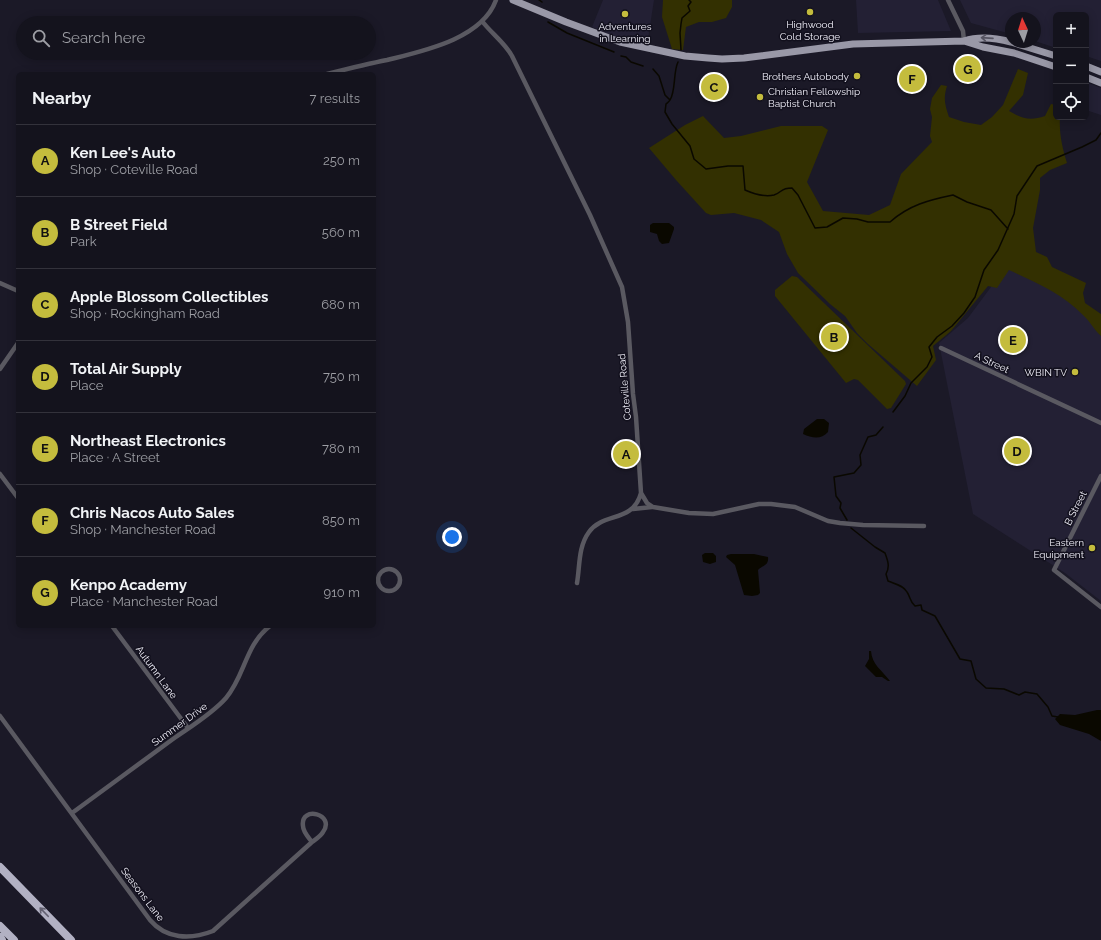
<!DOCTYPE html>
<meta charset="utf-8">
<style>
:root{--surface:#14131d;--page:#1d1c26;--text:#f1f3f6;--muted:#9d9ea4;--line:#33323b;--accent:#c4bc3d}
body{margin:0;font-family:Raleway,sans-serif;background:var(--page);color:var(--text)}
.controls{position:absolute;right:12px;top:12px;display:grid;overflow:hidden;border-radius:6px;box-shadow:0 2px 10px #0003}
.controls button{width:36px;height:36px;display:grid;place-items:center;padding:0;border:0;border-bottom:1px solid var(--line);background:var(--surface);color:var(--text);font:20px sans-serif}
.compass{position:absolute;left:1005px;top:12px;width:36px;height:36px;border-radius:50%;background:var(--surface);box-shadow:0 2px 10px #0003;rotate:356deg}
.you{position:absolute;left:452px;top:537px;width:14px;height:14px;margin:-10px;border:3px solid #fff;border-radius:50%;background:#1a73e8;box-shadow:0 0 0 6px #1a73e833}
.badge{display:grid;place-items:center;width:26px;height:26px;border-radius:50%;background:var(--accent);color:#111;font-size:13px;font-weight:700}
.pin{position:absolute;translate:-50% -50%;border:2px solid #fff;box-shadow:0 1px 4px #0006}
.list{margin:0;padding:0;list-style:none}
h2{display:flex;justify-content:space-between;align-items:center;height:52px;margin:0;padding:0 16px;font-size:17px}
h2 small{font-size:13px;font-weight:400;color:var(--muted)}
.list li{display:grid;grid-template-columns:26px 1fr auto;gap:12px;align-items:center;box-sizing:border-box;height:72px;padding:0 16px;border-top:1px solid var(--line)}
.list b{display:block;font-size:15px;white-space:nowrap}
.list p{margin:0;font-size:13px;white-space:nowrap;color:var(--muted)}
.list em{font-size:13px;font-style:normal;color:var(--muted)}
.icon{flex:none;width:22px;height:22px;fill:none;stroke:currentColor;stroke-width:2;stroke-linecap:round;stroke-linejoin:round}
.map{position:relative;flex:none;width:1101px;height:940px;overflow:hidden}
.search{position:absolute;background:var(--surface);box-shadow:0 2px 10px #0003;left:16px;top:16px;width:360px;height:44px;display:flex;align-items:center;gap:10px;box-sizing:border-box;padding:0 14px;border-radius:22px;color:var(--muted);font-size:15px}
.panel{position:absolute;background:var(--surface);box-shadow:0 2px 10px #0003;left:16px;top:72px;width:360px;height:556px;border-radius:6px}
.map>svg:first-child{display:block}
.built{fill:#232034}
.green{fill:#333001}
.water{fill:#0a0800}
.lines{fill:none;stroke-linecap:round;stroke-linejoin:round}
.stream{stroke:#0a0800;stroke-width:1.5}
.minor{stroke:#5a5961;stroke-width:4.5}
.primary{stroke:#9998a7;stroke-width:7}
.motorway{stroke:#b2b1c3;stroke-width:8}
.oneway{stroke:#565462}
.oneway2{stroke:#626070}
.poi-dot{fill:#c4bc3d;stroke:#12101d;stroke-width:1.5}
.labels{text-anchor:middle;stroke-width:3;stroke-linejoin:round;paint-order:stroke}
.poi-label{font-size:10px;fill:#f0eff9;stroke:#12101d;text-anchor:end}
.street-label{font-size:10px;fill:#f0eff9;stroke:#12101d}
</style>
<div class="map">
<svg width="1101" height="940" viewBox="0 0 1101 940">
<rect width="100%" height="100%" fill="#1b1927"/>
<path class="built" d="M603,0H654L647,45L608,34L592,27Z
M856,0H938L951,31L858,33Z
M960,0H1101V61L1086,56V15H1056V48L1035,41V18H1011V34L971,23Z
M1088,83L1101,88V115L1086,110V90Z
M1012,253L1101,328V601L1065,573L973,514L939,343L968,318L991,287Z"/>
<path class="green" d="M663,0H732V7L726,18L712,22H699L686,27L683,50L672,49L662,17Z
M1018,69L1028,73L1023,95L1009,111C1023,119 1030,121 1045,116L1051,104L1056,105V117H1060C1059,133 1062,147 1067,163L1050,170L1040,178V190L1033,228L1036,252L1047,257L1052,267L1086,283L1083,293L1085,303L1101,314V336C1094,330 1090,321 1083,315C1063,294 1035,282 1009,270L997,288L988,286L951,331L933,346L936,360L917,386L868,344L857,333L845,316L830,304L798,273L787,254L779,232L761,220L734,213L711,215L706,213L676,180L649,148L685,125L703,116L724,138L741,136L781,126H822L828,130L807,182L823,211L869,215L890,205L901,174L932,142L930,136L932,117L930,109L932,98L941,85L947,86C943,99 945,105 949,117L964,122L981,125L992,117L1003,105Z
M792,276L797,277L905,381L906,384L891,408L887,409L858,380L854,379L846,383L775,296V290Z"/>
<path class="water" d="M653,223H669L674,227V229L669,243L662,244L659,241L657,234L650,232V225Z
M817,419H824L829,423L828,432C821,440 812,438 803,434L804,429Z
M705,553H713L716,556V562L710,564L703,562L702,555Z
M731,554H754L768,557C769,566 763,565 758,570L760,593L758,595L752,596L744,595L735,565L726,557L727,555Z
M869,651H871C872,665 882,670 890,681H888L882,677H876L865,666L869,659Z
M1097,710H1101V741L1089,734L1060,725L1055,719L1060,714L1075,715Z"/>
<g class="lines">
<path class="stream" d="M539,0L542,2
M548,22L567,33L614,52
M681,50L680,33L681,24L682,18L690,11L688,6L691,2L689,0
M621,56L626,57L631,62L643,66
M678,62C673,72 676,91 670,100C669,102 667,103 666,104L665,112L672,124L690,146L694,159L706,169L728,166H743L745,190C754,194 765,197 774,195C783,192 780,188 792,188L798,195L815,228L827,227L843,218L857,219L868,222H890C909,205 929,200 953,195L967,202L991,210L1008,229
M653,69L659,76L665,95L670,100
M893,412L905,396L911,383L927,367L932,357L929,347L937,337L952,326L964,313L975,297L984,270L998,250L1014,214L1017,196L1037,166L1082,147L1096,140L1101,133
M847,520L840,508L841,503L836,496L834,477L854,473L861,465L860,455L868,437L876,435L883,427
M851,528L875,547L885,553C888,561 890,567 886,574L888,581C895,584 903,585 907,592C911,598 909,600 915,606L921,605L922,610L935,616L960,659L971,661L976,679L986,688L1004,689L1019,695L1025,692L1037,694L1048,707L1052,716L1058,717"/>
<path class="minor" d="M948,0L963,31L964,41
M482,21C491,33 505,43 512,56L590,215L622,287L628,322L633,394L636,417L641,493L647,503L653,507L689,513L713,514L759,504H771L795,507L828,521L840,523L863,525L924,526
M327,74C347,69 367,64 387,60C423,51 482,39 496,0
M0,283L18,291
M941,348L1101,423
M0,369L18,343
M0,474L18,498
M1101,476L1054,570L1101,607
M633,509L652,507
M378 580a11 11 0 1 1 22 0a11 11 0 1 1-22 0Z
M577,583C580,566 578,547 589,532C603,512 633,523 641,493
M112,626L188,728
M0,716L150,920C166,939 190,940 213,931L312,842C316,839 321,836 323,832C336,814 300,805 303,826C303,832 309,838 312,842
M72,813C106,788 139,764 173,739C190,727 212,714 226,698C245,676 245,645 270,626"/>
<path class="primary" d="M513,0L566,22L620,42L685,56L708,58L722,59L744,58L853,44L964,41C979,36 996,38 1011,42
M964,41L983,47L1014,53L1056,67
M1011,42L1056,56
M1086,66L1101,72
M1086,77L1101,83"/>
<path class="motorway" d="M0,867L71,940
M0,926L14,940
M0,937L2,940"/>
</g>
<defs><path id="oneway-shaft" d="M-6 0H5M1.5-3L5.5 0L1.5 3" fill="none" stroke-width="1.6" stroke-linecap="round" stroke-linejoin="round"/></defs>
<use class="oneway" href="#oneway-shaft" transform="translate(987 38) rotate(-176)"/>
<use class="oneway2" href="#oneway-shaft" transform="translate(44 912) rotate(-134)"/>
<g class="poi-dot">
<circle cx="810" cy="12" r="4"/>
<circle cx="625" cy="14" r="4"/>
<circle cx="857" cy="76" r="4"/>
<circle cx="760" cy="97" r="4"/>
<circle cx="1075" cy="372" r="4"/>
<circle cx="1092" cy="548" r="4"/>
</g>
<g class="labels">
<g class="poi-label">
<text x="810" y="28" text-anchor="middle">Highwood<tspan x="810" dy="12">Cold Storage</tspan></text>
<text x="625" y="30" text-anchor="middle">Adventures<tspan x="625" dy="12">in Learning</tspan></text>
<text x="849" y="80">Brothers Autobody</text>
<text x="768" y="95" text-anchor="start">Christian Fellowship<tspan x="768" dy="12">Baptist Church</tspan></text>
<text x="1067" y="376">WBIN TV</text>
<text x="1084" y="546">Eastern<tspan x="1084" dy="12">Equipment</tspan></text>
</g>
<g class="street-label">
<text transform="translate(992 362) rotate(25)" y="4">A Street</text>
<text transform="translate(624 387) rotate(-95)" y="4">Coteville Road</text>
<text transform="translate(1075 508) rotate(-63)" y="4">B Street</text>
<text transform="translate(157 672) rotate(54)" y="4">Autumn Lane</text>
<text transform="translate(179 724) rotate(-36)" y="4">Summer Drive</text>
<text transform="translate(143 894) rotate(53)" y="4">Seasons Lane</text>
</g>
</g>
</svg>
<div class="controls">
<button>+</button>
<button>−</button>
<button><svg class="icon" aria-label="locate" viewBox="0 0 24 24"><circle cx="12" cy="12" r="6"/><path d="M12 2v4M12 18v4M2 12h4M18 12h4"/></svg></button>
</div>
<svg class="compass" viewBox="-18 -18 36 36"><path d="M0-13l5 13h-10z" fill="#e53935"/><path d="M0 13l5-13h-10z" fill="#9d9ea4"/></svg>
<div class="you"></div>
<div class="pin badge" style="left:626px;top:454px">A</div>
<div class="pin badge" style="left:834px;top:337px">B</div>
<div class="pin badge" style="left:714px;top:87px">C</div>
<div class="pin badge" style="left:1017px;top:451px">D</div>
<div class="pin badge" style="left:1013px;top:340px">E</div>
<div class="pin badge" style="left:912px;top:79px">F</div>
<div class="pin badge" style="left:968px;top:69px">G</div>
<div class="search"><svg class="icon" aria-label="search" viewBox="0 0 24 24"><circle cx="10" cy="10" r="6"/><path d="M15 15l6 6"/></svg>Search here</div>
<section class="panel">
<h2>Nearby<small>7 results</small></h2>
<ul class="list">
<li><span class="badge">A</span><div><b>Ken Lee's Auto</b><p>Shop · Coteville Road</p></div><em>250 m</em></li>
<li><span class="badge">B</span><div><b>B Street Field</b><p>Park</p></div><em>560 m</em></li>
<li><span class="badge">C</span><div><b>Apple Blossom Collectibles</b><p>Shop · Rockingham Road</p></div><em>680 m</em></li>
<li><span class="badge">D</span><div><b>Total Air Supply</b><p>Place</p></div><em>750 m</em></li>
<li><span class="badge">E</span><div><b>Northeast Electronics</b><p>Place · A Street</p></div><em>780 m</em></li>
<li><span class="badge">F</span><div><b>Chris Nacos Auto Sales</b><p>Shop · Manchester Road</p></div><em>850 m</em></li>
<li><span class="badge">G</span><div><b>Kenpo Academy</b><p>Place · Manchester Road</p></div><em>910 m</em></li>
</ul>
</section>
</div>
